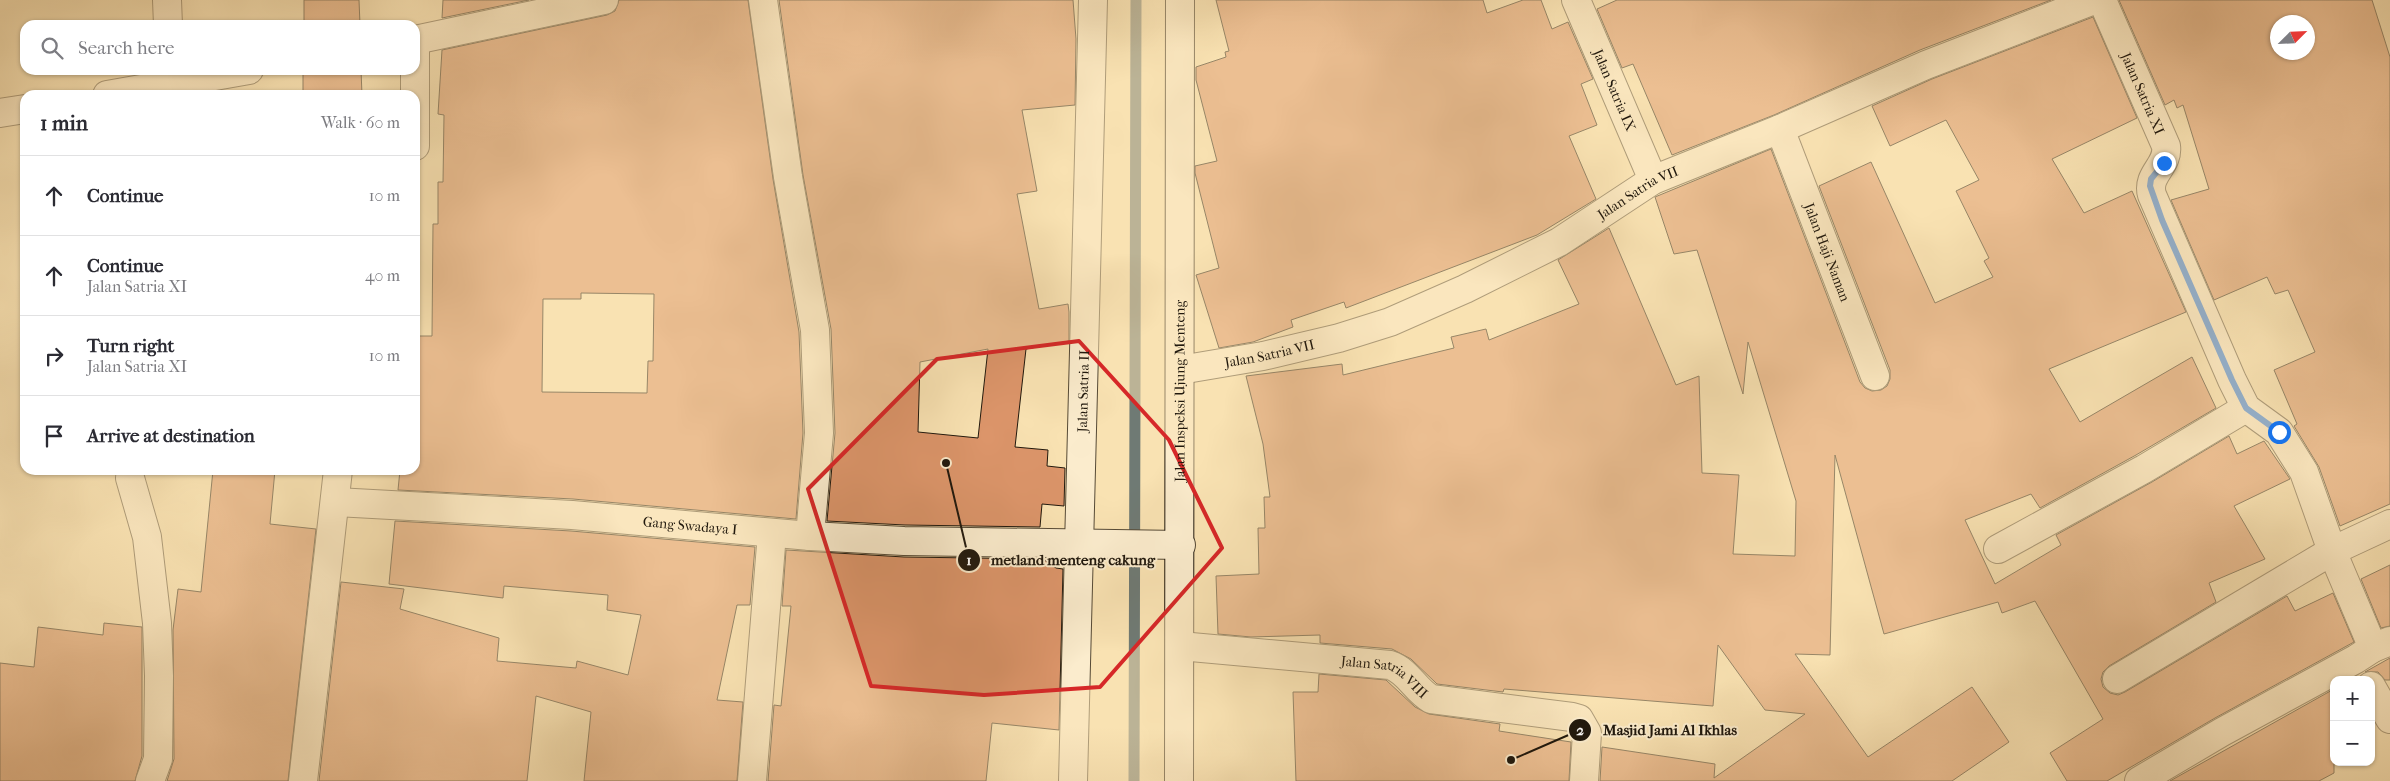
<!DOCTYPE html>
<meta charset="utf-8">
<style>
:root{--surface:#fff;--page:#f2f2f3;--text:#2b2b33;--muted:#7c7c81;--line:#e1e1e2}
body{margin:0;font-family:"IM FELL French Canon",serif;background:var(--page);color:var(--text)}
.controls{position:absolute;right:15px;bottom:15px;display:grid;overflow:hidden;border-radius:10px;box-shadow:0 1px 4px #0004}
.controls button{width:45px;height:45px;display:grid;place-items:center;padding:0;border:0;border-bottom:1px solid var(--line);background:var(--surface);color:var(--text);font:25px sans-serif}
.compass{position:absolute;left:2270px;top:15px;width:45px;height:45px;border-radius:50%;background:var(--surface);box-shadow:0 1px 4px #0004;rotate:66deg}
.stop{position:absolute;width:15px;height:15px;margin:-11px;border:4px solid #1a73e8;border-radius:50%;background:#fff}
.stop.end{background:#1a73e8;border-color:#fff;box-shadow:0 1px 5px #0008}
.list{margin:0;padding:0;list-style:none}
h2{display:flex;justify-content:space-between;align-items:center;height:65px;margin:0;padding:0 20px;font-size:21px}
h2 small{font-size:16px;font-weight:400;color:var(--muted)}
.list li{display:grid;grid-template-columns:32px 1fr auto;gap:15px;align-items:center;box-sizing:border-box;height:80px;padding:0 20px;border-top:1px solid var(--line)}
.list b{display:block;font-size:19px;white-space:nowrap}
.list p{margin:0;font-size:16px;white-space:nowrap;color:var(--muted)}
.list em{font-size:16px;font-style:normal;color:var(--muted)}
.icon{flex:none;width:28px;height:28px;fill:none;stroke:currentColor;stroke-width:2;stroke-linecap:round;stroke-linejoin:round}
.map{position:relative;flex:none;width:2390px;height:781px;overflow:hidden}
.search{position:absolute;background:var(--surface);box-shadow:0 1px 4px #0004;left:20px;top:20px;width:400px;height:55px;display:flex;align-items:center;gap:12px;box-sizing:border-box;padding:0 18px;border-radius:15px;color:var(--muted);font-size:19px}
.panel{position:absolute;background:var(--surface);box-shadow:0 1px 4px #0004;left:20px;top:90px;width:400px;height:385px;border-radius:15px}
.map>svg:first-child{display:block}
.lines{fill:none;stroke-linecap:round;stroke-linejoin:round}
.stream{stroke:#6f7a74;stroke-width:11}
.building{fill:#dc956a;stroke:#20180d;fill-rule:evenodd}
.street-casing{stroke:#564a36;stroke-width:30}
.secondary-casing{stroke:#20180d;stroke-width:30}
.street{stroke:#fbeccd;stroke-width:28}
.secondary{stroke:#fbeccd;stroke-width:28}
.route{stroke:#1a73e8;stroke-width:6}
.marked{fill:none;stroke:#d62828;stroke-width:4;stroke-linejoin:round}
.labels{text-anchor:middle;stroke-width:4;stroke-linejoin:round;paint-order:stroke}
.street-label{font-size:14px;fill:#20180d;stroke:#fbeccd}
.leader{fill:none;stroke:#20180d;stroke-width:2}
.callout-dot{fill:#20180d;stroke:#fbeccd;stroke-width:2}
.mark-label{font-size:15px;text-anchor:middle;font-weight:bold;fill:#fff}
.callout-label{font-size:15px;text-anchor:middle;font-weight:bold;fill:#20180d;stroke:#fbeccd;stroke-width:4;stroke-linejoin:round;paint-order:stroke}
</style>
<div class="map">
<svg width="2390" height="781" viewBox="0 0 2390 781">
<rect width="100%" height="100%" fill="#f9e2b2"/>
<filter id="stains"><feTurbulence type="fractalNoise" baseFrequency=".004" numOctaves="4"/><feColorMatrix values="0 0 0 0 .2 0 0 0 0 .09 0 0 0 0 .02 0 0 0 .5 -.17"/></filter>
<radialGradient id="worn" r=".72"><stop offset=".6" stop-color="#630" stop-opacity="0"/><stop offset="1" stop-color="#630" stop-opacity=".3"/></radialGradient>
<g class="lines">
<path class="stream" d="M1134,781L1136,0"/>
</g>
<path class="building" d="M304,0H359L360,25H304Z
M443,0H529L442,18Z
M619,0H748L773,179L799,332L803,433L796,519L573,499L398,490L400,470H415V336H432L433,224H438V182H443L444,115L438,114L442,50L607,15L615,11ZM581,293L654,294L653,361H648L647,393L542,392L543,299H581Z
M779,0H1073L1076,39L1075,105L1022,110L1037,191L1017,194L1039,309L1068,304L1069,312V341L1026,349L1015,447L1048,450L1047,466L1065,468L1064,506L1042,504L1040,527L905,525L827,521L835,433L831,329L803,175ZM988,349L978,438L918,432L920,362Z
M1216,0H1483L1487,13L1523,0H1541L1552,29L1568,22L1593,79L1581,84L1597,125L1569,136L1596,199L1537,235L1346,308L1344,302L1291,320L1293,327L1253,342L1219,348L1196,275L1219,268L1195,173V166L1217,161L1196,80V67L1226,57L1225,52L1229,51Z
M1617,0H2051L1920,50L1774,115L1672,155L1633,64L1622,68L1597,9Z
M2119,0H2372L2390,57V504L2340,526L2319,467L2294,426L2297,424L2274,370L2315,352L2288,290L2275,294L2267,277L2214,300L2171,200L2209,189L2183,105L2177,108L2174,100L2165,105ZM2278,22H2308V52H2278Z
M2093,17L2137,118L2052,159L2084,213L2132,191L2186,312L2049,369L2080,422L2192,357L2216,408L2136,455L2040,508L2031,494L1965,520L1995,584L2061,545L2056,535L2152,482L2229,436L2237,454L2264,441L2290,479L2234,506L2265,559L2209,583L2216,602L2109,666L2103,672L2101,679L2103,687L2110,693L2118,695L2125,692L2287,596L2295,611L2333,593L2354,642L2215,718L2107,781H2067L2050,753L2103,719L2035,601L2002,613L1998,602L1884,634L1835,455L1830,655L1795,654L1868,757L1972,687L2009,742L1952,781H1600L1602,747L1715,764L1714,778L1805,714L1765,710L1718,645L1713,706L1504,689L1503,692L1437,684L1411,659L1392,649L1320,643V635L1251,637L1218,634L1216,576L1259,574L1258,528H1265L1264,497H1270L1263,444L1246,376L1342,364L1343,375L1454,348L1451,337L1486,329L1489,340L1579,304L1558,260L1609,228L1676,385L1699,376L1702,473L1739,475L1733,554L1795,556L1796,501L1748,342L1743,394L1697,250L1674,254L1655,197L1771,149L1860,382L1865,388L1872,391L1881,390L1887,386L1890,379V370L1819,186L1871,162L1935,303L1993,277L1984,261L1989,258L1956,191L1979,180L1946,120L1890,146L1872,106L1932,79Z
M303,70H361L362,95H303Z
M213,470H275L270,524L316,529L288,781H167L174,759L173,630L178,589L201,592Z
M395,521L571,531L755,547L750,605H737L717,700L743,702L737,781H584L591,712L536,696L527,781H319L341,582L404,589L400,609L499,638L497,661L576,668L577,661L628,675L641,615L607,610L608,595L504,586L503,598L389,584Z
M786,550L904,557L1043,559L1056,568L1063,569L1059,730L992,723L986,781H768L774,705L781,706L791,606H782Z
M2390,565V626L2381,628L2361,579Z
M104,623L142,627V756L135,781H0V663L34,667L38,627L103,635Z
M2390,658V680H2385L2378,672H2365Z
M1319,674L1386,680L1415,707L1429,714L1500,724L1499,731L1571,742L1569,781H1296L1293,692H1318Z
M2334,689V773L2319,781H2170Z"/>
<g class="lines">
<g class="street-casing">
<g id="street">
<path d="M167,0L168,25"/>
<path d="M763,0L788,177L815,330L819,433L810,536"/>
<path id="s1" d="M1576,0L1653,180"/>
<path id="s2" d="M2102,0L2166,146C2169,166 2146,174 2152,195L2232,380L2246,408L2279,432L2304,472L2332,551L2373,648"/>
<path d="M415,40L604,0"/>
<path d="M107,95L249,70"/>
<path d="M0,113L25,109"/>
<path id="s3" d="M1780,129L1875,376"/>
<path d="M415,146V40"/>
<path id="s4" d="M1180,370L1263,356L1339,338L1390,322L1465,289L1559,242L1653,180L1780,129L1926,65L2094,0"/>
<path d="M130,478L147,537L157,623L159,676L158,759L150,781"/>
<path id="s5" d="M336,502L572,515L810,536L904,541L1181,545"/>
<path d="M1998,549L2144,469L2246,408"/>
<path id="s6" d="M1180,646L1390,665C1408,671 1415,690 1431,699L1572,717L1579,719L1587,733L1584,781"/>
<path d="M2117,679L2332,551L2390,524"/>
<path d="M2371,686L2390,719"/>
<path d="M303,781L338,470"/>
<path d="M752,781L772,533"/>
<path id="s7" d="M1073,781L1093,0"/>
<path d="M2139,781L2222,732L2356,659L2373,648L2390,641"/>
</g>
</g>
<g class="secondary-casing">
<g id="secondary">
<path id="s8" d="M1179,781L1180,0"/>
</g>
</g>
<use href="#street" class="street"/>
<use href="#secondary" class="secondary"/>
</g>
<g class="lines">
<path class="route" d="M2164,163L2151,179L2150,186L2162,220L2232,380L2246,408L2279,432"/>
</g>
<path d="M0 0H2390V781H0ZM1079,341L1169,440L1222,548L1100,687L984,695L871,686L808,489L937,359Z" fill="#f9e2b2" fill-opacity=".55" fill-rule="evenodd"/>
<path class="marked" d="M1079,341L1169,440L1222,548L1100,687L984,695L871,686L808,489L937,359Z"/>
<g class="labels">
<g class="street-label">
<text dy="5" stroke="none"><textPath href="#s1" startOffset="98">Jalan Satria IX</textPath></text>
<text dy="5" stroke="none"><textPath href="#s2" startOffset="102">Jalan Satria XI</textPath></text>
<text dy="5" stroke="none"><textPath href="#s4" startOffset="496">Jalan Satria VII</textPath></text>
<text dy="5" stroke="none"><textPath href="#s3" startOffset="132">Jalan Haji Naman</textPath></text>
<text dy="5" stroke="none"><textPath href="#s4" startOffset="91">Jalan Satria VII</textPath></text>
<text dy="5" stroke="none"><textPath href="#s7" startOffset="390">Jalan Satria II</textPath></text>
<text dy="5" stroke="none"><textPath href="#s8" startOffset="390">Jalan Inspeksi Ujung Menteng</textPath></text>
<text dy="5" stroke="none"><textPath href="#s5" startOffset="355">Gang Swadaya I</textPath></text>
<text dy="5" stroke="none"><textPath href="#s6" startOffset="210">Jalan Satria VIII</textPath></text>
</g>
</g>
<path class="leader" d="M946 463L969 560M1511 760L1580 730"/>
<g class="callout-dot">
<circle cx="946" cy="463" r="5"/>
<circle cx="1511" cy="760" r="5"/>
<circle cx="969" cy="560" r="12"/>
<circle cx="1580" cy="730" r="12"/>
</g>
<g class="mark-label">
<text x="969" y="565">1</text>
<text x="1580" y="735">2</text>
</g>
<g class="callout-label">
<text x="1073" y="565">metland menteng cakung</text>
<text x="1670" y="735">Masjid Jami Al Ikhlas</text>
</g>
<rect width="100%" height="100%" filter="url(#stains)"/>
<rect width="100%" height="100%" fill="url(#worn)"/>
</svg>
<div class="controls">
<button>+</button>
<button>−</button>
</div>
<svg class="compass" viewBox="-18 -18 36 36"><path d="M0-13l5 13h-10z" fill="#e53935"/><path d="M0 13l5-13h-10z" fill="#7c7c81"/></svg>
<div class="stop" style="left:2279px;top:432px"></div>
<div class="stop end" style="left:2164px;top:163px"></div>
<div class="search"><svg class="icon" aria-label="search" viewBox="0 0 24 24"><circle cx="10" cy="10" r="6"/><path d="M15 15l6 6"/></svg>Search here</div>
<section class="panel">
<h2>1 min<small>Walk · 60 m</small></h2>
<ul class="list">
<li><svg class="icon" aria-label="ahead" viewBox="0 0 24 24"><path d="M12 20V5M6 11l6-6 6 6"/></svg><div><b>Continue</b></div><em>10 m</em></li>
<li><svg class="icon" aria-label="ahead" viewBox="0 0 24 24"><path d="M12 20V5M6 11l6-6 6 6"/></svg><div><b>Continue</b><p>Jalan Satria XI</p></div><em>40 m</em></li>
<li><svg class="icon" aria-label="right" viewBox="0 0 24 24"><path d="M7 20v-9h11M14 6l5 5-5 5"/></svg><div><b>Turn right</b><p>Jalan Satria XI</p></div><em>10 m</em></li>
<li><svg class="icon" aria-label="arrive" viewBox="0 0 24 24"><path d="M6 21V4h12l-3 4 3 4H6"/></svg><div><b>Arrive at destination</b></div></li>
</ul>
</section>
</div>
